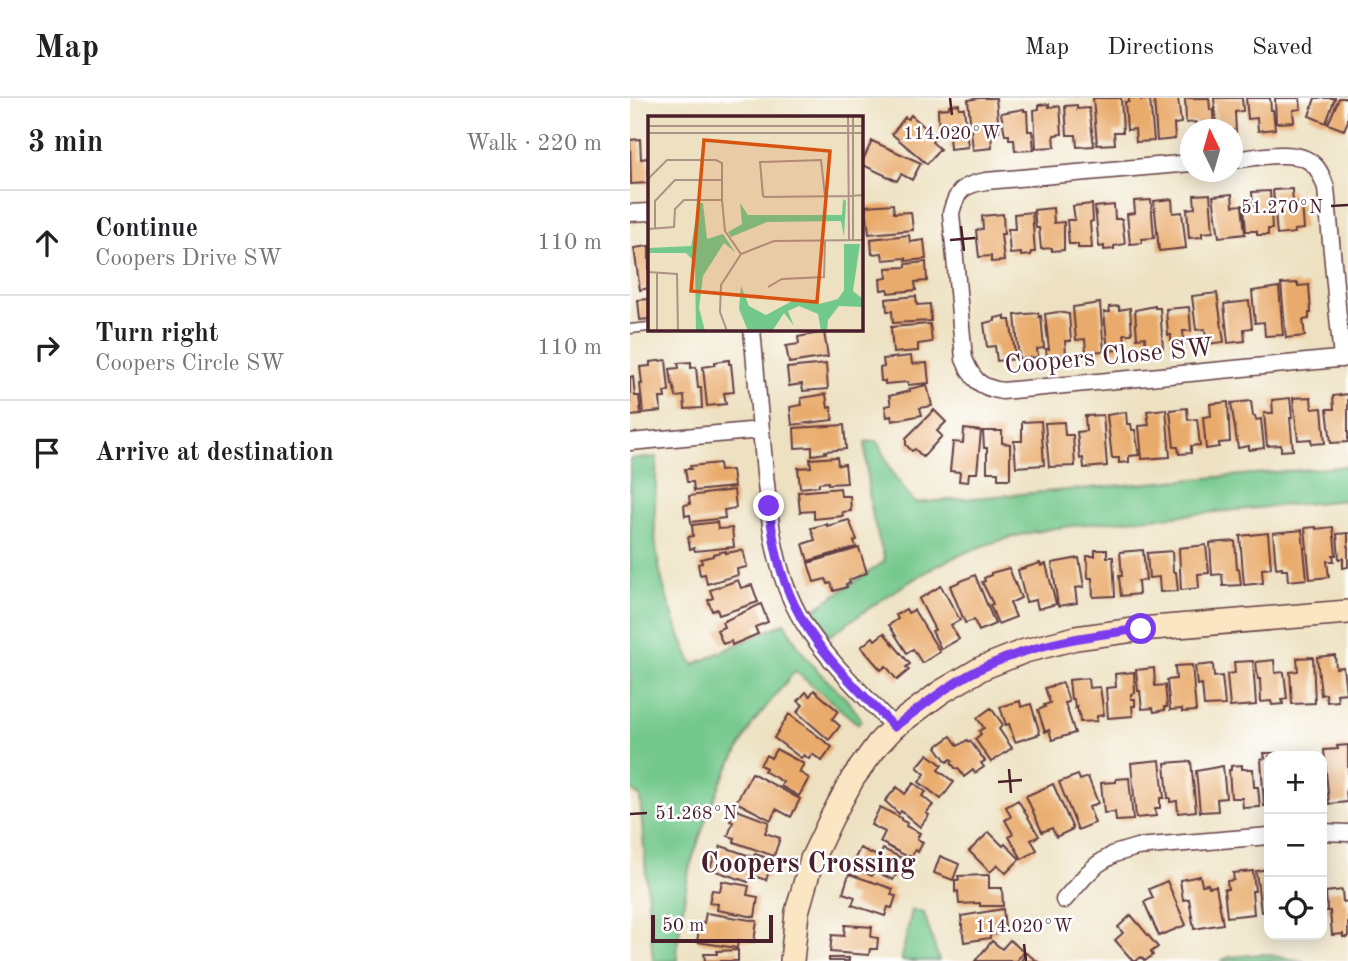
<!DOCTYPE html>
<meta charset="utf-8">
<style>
:root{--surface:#fff;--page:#f6f6f6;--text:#202124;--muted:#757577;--line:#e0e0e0}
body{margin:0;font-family:"Old Standard TT",serif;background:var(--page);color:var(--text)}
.controls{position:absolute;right:21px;bottom:21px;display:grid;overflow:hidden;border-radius:14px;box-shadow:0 4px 18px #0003}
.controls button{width:63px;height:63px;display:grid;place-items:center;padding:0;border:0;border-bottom:2px solid var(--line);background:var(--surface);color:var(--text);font:35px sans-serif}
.compass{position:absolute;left:550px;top:21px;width:63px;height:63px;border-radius:50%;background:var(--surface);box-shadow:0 4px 18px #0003;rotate:355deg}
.scale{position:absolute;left:21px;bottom:18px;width:122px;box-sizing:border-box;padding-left:7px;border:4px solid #4a1f2b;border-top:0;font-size:19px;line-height:24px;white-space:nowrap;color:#4a1f2b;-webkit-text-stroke:5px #fff;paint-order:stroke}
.stop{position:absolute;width:21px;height:21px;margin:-16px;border:5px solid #7c3aed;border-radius:50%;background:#fff}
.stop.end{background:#7c3aed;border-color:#fff;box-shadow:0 2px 7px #0008}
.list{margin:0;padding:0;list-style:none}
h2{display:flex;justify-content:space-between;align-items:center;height:91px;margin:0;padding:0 28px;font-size:30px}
h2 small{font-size:23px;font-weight:400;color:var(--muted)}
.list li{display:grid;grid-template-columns:46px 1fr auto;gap:21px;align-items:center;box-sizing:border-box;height:105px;padding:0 28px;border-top:2px solid var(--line)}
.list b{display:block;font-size:26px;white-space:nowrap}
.list p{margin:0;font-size:23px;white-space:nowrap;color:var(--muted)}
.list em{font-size:23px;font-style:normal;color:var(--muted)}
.icon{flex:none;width:38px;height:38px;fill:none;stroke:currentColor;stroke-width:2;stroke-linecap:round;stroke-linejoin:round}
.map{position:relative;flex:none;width:718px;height:863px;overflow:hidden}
header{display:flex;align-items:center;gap:42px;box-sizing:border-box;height:98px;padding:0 35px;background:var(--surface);border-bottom:2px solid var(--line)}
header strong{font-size:33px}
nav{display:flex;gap:38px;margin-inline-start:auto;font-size:24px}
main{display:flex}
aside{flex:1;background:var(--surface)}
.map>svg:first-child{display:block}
.green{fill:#73c88b;stroke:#5e745b;stroke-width:2}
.building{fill:#e9ab6c}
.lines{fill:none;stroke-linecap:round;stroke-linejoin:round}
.lane-casing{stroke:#623c42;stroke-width:11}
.street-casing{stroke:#623c42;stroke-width:19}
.secondary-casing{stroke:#623c42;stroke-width:26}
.lane{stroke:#fff;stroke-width:8}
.street{stroke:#fff;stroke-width:16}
.secondary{stroke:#fbe6c4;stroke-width:23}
.route{stroke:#7c3aed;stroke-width:9}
.ticks{fill:none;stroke:#4a1f2b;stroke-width:2.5}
.labels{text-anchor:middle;stroke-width:5;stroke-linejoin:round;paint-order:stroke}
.street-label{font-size:26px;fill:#4a1f2b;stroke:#fff}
.neighbourhood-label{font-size:28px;font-weight:bold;fill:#4a1f2b;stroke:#fff}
.inset-road{fill:none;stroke:#ac9385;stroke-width:2}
.view{fill:#d8530f;fill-opacity:0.15;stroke:#d8530f;stroke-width:3.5}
.inset-edge{fill:none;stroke:#4a1f2b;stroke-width:3.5}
.ticks-label{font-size:18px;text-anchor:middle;fill:#4a1f2b;stroke:#fff;stroke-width:5;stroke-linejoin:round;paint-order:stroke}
</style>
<header>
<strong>Map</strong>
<nav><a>Map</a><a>Directions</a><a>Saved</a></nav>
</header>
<main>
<aside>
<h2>3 min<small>Walk · 220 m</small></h2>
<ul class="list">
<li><svg class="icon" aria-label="ahead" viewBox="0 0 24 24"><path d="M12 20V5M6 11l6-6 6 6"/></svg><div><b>Continue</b><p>Coopers Drive SW</p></div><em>110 m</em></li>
<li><svg class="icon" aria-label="right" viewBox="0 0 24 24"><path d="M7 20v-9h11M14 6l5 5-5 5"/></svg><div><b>Turn right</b><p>Coopers Circle SW</p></div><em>110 m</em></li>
<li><svg class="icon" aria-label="arrive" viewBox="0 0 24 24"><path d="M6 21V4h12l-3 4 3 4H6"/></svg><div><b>Arrive at destination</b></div></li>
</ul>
</aside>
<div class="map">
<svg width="718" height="863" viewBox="0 0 718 863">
<rect width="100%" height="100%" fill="#fff"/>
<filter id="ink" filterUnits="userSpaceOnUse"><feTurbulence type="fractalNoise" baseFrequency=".0143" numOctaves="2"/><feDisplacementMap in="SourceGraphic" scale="14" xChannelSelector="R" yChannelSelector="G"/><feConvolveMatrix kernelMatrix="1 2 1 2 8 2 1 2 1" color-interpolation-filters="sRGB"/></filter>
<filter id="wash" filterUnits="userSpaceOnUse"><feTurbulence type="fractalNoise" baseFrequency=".00686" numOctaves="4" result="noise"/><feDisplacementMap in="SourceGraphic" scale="28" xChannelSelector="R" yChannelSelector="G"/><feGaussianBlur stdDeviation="1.57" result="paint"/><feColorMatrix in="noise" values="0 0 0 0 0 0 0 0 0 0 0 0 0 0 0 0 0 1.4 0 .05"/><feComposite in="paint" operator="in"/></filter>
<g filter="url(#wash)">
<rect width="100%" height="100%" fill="#ede1c1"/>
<path class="green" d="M247,343L263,376L285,405L718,368V402C656,407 594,413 533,419C463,425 390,429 325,459C280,480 240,510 199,538L183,512L255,463L243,420L238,389L235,344Z
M27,359C26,393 22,428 28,463C34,499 48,534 63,567L154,525C163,540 172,555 183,568C198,585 223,603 231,623L228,626L165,573L123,625L91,684L76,721L59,771L47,849L48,863H23L10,699L0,691V361Z
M282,812L294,815L309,863H272V857Z
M633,856L674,863H590L600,859Z"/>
<g id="blocks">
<path class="building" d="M349,0H366L369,33L361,34L362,50L343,52L338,2Z
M463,0H491L493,34H484L485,46L467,47Z
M499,0H510L511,2H520L524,43L506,44L505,31L497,32L495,4H499Z
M548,0L551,25L544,26L545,41L527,43L524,1Z
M555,0H579L580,12H583L584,32H566V24L556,25Z
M584,0H612L613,13L605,14L606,34H603V32H587Z
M616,0H640L641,12H643L645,31L628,33L627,20L618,21Z
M645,0H670L671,11L663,12L664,24L646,25Z
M685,0H705L696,25L679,18Z
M709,0H718V23L714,32L698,26Z
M329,6V10H334L338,49L320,51L319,37L309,38L308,11L319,10V7Z
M419,6V9L430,8L432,36L424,37L425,49L406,50L404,12L409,11V7Z
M447,7V11L459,10L464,48L447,49L446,37H437L435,8Z
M394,11V13H397L398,33H402L404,52L385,53L384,41H379V37H375L371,15Z
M281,17L306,39L302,44L310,51L297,66L262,36L275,19L278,21Z
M10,41L11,61L18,60L19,85L1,86L0,42Z
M242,43L291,65L282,82L271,76L267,83L231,66Z
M662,91L663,106L672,105L674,131L664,132L665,135L647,137L643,92Z
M640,93L642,131H638V137H627V133H616L614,108H623L622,94Z
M580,96L583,134L572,135V139L559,140L557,111L565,110L564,97Z
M602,96L603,108L612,107L615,136L589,139L583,98Z
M542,101L543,115L552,114L556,150L529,153L524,103Z
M521,102L524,140L512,141V145L500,146L497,116L505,115L504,103Z
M263,106L264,115L281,114L283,132L239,136L236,108Z
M462,106L463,123L460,124L462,150H448V146H439L437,122H445L443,108Z
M484,107L485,121H492L495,146L484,148V151L474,152V148L469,149L465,109Z
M423,110L424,125L434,124V152L422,153V150L411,151L409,130H406L404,112Z
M402,114L405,154H401V157L391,158V155L380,156L378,131H385L384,116Z
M373,116L374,136H371L374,163L361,164V158L349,159L346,132L353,131L352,118Z
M279,137L280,144L294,142L296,161L276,163V160L253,162L252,155L242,156L241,141Z
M19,148V190L10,192L4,150Z
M296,164L297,183L285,184L286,192L258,195V191L251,192L250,181L257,180L256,170L276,169V166Z
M668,185V188L679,187L681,215H679V221L673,222L675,238L656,240L651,186Z
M649,189L653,237L635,238L634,224L625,225L622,193Z
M587,195L594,244L577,246L575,231L566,232L562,198Z
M286,198L287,207L300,206L301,223L263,225L262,213H257L256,201Z
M19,201V221L10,222L8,202Z
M619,203L622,230L614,231L615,243L598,245L594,206Z
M470,205L474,253L456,254L455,241L446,242L443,209Z
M489,208V212L500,210L502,236H494L496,251L478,253L474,214H480L479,209Z
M525,208V210H530L533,250L516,251L515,239L507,240L505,212Z
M559,209L561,233H553L554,246L541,247V237H538L536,211Z
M428,214L439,216L441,243H435L436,257L417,259L416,251H419L415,216Z
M408,215L409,219L411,218L414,250L407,251L408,259L389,261L385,217Z
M375,218V222H380L386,261L367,263L365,248L357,249L354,225L365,223V220Z
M300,226L302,244L288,246V253L263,255L261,229Z
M194,234L198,259L159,265L156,248L169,246L168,239Z
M281,258L282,266L297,265L299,285L278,287V284L255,286V283H251L250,270L254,269L253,261Z
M36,262L39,293L34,294L35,300H30L31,313L13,315L10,286H12L10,269L20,268V264Z
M99,262V266H101L104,294L94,295L96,306L77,308L73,269L85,267V264Z
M61,264V270L66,269L68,290H71L72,310L55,311L54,298L46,299L43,286H42L40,271L49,270L48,265Z
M196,266L198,291L173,293L172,286L159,288L157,270Z
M3,278L5,298H9L11,317L0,318V279Z
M297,287L302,308L290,310L292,317L262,323L261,318L257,319L255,308L261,307L259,298L280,293L279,291Z
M196,296L198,310L201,309L203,322L162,327L160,309L172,307L171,300Z
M718,296V344L701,345L697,311H704L703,298Z
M681,299L682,311L692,310L695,345L682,346L681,341L668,342L663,300Z
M660,300L662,320H660L663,352L651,353V347L637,348L634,315H643L642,302Z
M621,303L623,318H625L626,322L631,321L634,350L619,352V348L608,350L601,305Z
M598,304L600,344L589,345V349L576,351L573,319L581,318L580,306Z
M557,310L558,322L567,321L570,347L561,348V355L549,356L548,349H544L540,312Z
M536,311L540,359L512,361L509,328L519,327L517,313Z
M304,312L316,324L307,333L312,338L293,359L285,351L282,353L276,347V340Z
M496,314L497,326H501L502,332H505L509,357L499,358V364L489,365V360H482L477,317Z
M473,317L477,368L454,370L453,360L450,361L447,334L456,333L455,318Z
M411,323L414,367L386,369L384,343H392V324Z
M434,324L435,337H443L445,368L419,369L415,325Z
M214,327L216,351L195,353L196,355L182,357V349L165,350L164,330Z
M334,331L351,333L347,375H339L338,384L329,383L330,374L320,373L323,344L333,345Z
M353,333H372V345L380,346V381H368V374H357V350H354Z
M207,359L208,367L215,366L217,385L198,386V384L189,385V388L170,390L168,370L181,369L180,361Z
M89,365L90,373L102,372L104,389L64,393L63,384H57L55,371H61L60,368Z
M210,390L211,398H220L221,413L212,414L213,418L184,421V413L170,414L168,394Z
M104,392L106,410L94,412L95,420L61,424L60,417L55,418L54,407L60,406L59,398Z
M219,422L227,442L224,443L226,449L178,463L173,446L185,442L181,430L197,426V428Z
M87,424L88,431L102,430L104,449L65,453L64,450L60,451L58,439L63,438L62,427Z
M686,429V431L703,429L706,457H703L704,463H697L699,479L680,481L675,430Z
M672,432L677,481L658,483L657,472H652V469L646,470L643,435Z
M638,435L641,470L632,471L633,485L614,487L610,438Z
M718,435V469L713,470V460L709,461L707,436Z
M605,443L607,471H609L611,487L593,488L592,476L582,477L580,445Z
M576,447L579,475L568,476L569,490L551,492L549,450Z
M229,450L237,475L219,482L220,485L216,486L217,489L204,493L201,485L198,486L196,481L184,484L178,465Z
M113,452L117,469L107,471L108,477L77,486L75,476L70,477L68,466L72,465L71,461L83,458V456L96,453V455Z
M465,452H477V459H483L485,498L463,499L462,480H458L457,458H465Z
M513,452L516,482L508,483L509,496L491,498L489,478H492L490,454Z
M542,453L543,474H546L548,493L530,494L529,479L519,480L517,455Z
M449,460L454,489L445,490L447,505L428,508L422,465Z
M410,465L411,468L416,466L426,506L408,511L406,502L396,504L388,472Z
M379,470L391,500L380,505L386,519L368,526L360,507L363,506L352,484L355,483L354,480L361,477V475Z
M345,477L365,526L349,533L344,522L335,525L320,488Z
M108,482L111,490L122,487L128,504L89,517L87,511L82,513L78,502L83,500L80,492Z
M311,488L330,522L321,527L329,541L311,551L302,533L305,532L289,501Z
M131,506L138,524L125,529L128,536L102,547L101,543L93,546L87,532L94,529L92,524Z
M276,511L278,515L284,512L310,554L292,565L283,551L277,555L259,527L268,521L266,517Z
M254,535L280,566L276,569L279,572L267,582L256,568L251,572L231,549L243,539L245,542Z
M705,557L706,570L713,569L716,595L707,596L708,603L697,604L696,596L691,597L687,559Z
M683,559L685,605L662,606L660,574L668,573L667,560Z
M644,562L645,575L654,574L657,601L652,602L653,606L642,607L641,603L631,604L630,581H628L626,564Z
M623,563L626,607L600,609L597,576L605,575L604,564Z
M583,566L584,579L592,578L595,607L574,608L572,586L567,587L565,568Z
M562,567L566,613L552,614V611L540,612L537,582L546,581L545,568Z
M524,570L525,588L535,587L537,609H534L535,612L524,614L523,610L512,611L510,593H508L506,572Z
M504,574L505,595L501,596V601H505V608H502L503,618L478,620L476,590L486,589L485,576Z
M458,580L459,590L470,589L474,617L467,618V623L450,624L449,614H448L447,609L445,610L444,601H441L439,582Z
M433,585L439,604L435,605L445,635L422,642L419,632L415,634L408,612L415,609L414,607L420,605L415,590Z
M184,592L208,613L202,621L210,628L199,642L167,614L173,607L168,603L176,594L180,598Z
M390,603L391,609L401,606L410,636L385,644L379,626L376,627L370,609Z
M361,610L373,627L369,631L382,650L361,664L345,641L351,636L349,633L354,630L347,620Z
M159,616L202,649L192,663L182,656L179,661L174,657L171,660L144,640Z
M321,638L328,648L337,642L339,644L340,643L355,663L351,665L354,669L345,675L343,672L334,679L328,670L326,671L321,665L323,663L321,661L317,664L306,649Z
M718,647V691H716L717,704L699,706L694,652L708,651L707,648Z
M146,651L174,666L169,674L179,680L169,698L151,688L153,684L134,673L136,670L130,667L136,657L141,660Z
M634,655H646V658H639V707L634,708L631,661L635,660Z
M298,656L312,667L308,672L324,684L311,701L289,684L295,676L287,669Z
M530,662L534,700H530V710H525L526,718L506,720L501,665Z
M561,663L566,713L548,715L547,703L540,704V700H538L535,665Z
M612,667V671H623L624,689H628L630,709L613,710L612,700H601L599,672H601V668Z
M593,668L596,700L587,701L588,713L570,714L566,673Z
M122,675L170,701L161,719L146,711L141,722L106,704Z
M448,677L450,682L458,679L468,705L459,709L465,725L448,732L429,684Z
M499,680L503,722L486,723L485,714L474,715L471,685L486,684V681Z
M284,685L296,694L292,698L303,707L296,715L299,717L290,729L271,713L269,716L255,703L267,689L275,696Z
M423,686L443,731L426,739L422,730L412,734L396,698Z
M388,702L409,738L401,742L407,752L392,761L379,739L383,736L375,722L381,719L376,709Z
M250,709L271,720V722L277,725L276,728L290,735L287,741L293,744L288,754L285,752L282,758L279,757L278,759L250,744L255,734L241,727Z
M104,711L139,724L135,735L150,740L144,758L104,744L105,740L98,738L103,724L100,723Z
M359,734L373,748L375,746L390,761L376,775L368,767L360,774L339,753Z
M91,748L123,759L125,756L143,762L136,782L121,777L118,784L80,771L85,756L87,757Z
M230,750L249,759L253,751L274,761L276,764L271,774L268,773L263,782L245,773L242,778L221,768Z
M310,758L329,766L323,782L304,775Z
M639,771V813L631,814L626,773Z
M623,773L625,793H622L624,816L597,819L594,791H598L597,783L604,782L603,775Z
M219,776L263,791L261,797L266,798L262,810L258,809L255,818L222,807L225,799L213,795Z
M359,777V790H372L373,808H350V805L329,806L328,793L325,794V782H329L328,778Z
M570,778L572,787L578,786L579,789L586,788L593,826L564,831L559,801L553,802L550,782Z
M92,783L119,788L117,797L128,799L125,819L87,812L88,806L79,805L82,792L90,793Z
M537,783L556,827L529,838L514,804L523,800L519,791Z
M712,792L713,804L718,803V839H713V836L702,837L700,813H697L696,794Z
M373,811L375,829L366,830L367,836L360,837V840L334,844L331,818Z
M76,815L127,823L124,844L108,842L107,850L67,844L70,825H74Z
M501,817L528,849L521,854L523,857L515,863L511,859L506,863H503L485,842L493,835L488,829Z
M215,827L242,829L241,839L248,840L247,851H240L239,857L200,854L202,837L214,838Z
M380,842L394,854L386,863H345L362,843L372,851Z
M108,852V863H75L74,856H87V853Z
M396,855L407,863H391Z
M199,860H219V863H199Z"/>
</g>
</g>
<g filter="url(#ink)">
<use href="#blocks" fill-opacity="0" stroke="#623c42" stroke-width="2"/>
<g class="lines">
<g class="lane-casing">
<path id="lane" d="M0,231L19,229"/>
</g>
<g class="street-casing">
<path id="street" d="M603,62C625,60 666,50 683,66C690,72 693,81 696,90L712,261
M561,65L356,83C333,87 327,92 321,115L334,261C343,282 349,289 372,293L718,260
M0,115L19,114
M131,332C138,399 138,475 179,533C203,568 235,598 264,629
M0,344L131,332L122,231
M692,734L718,735
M434,802L457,776L468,766L484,756L507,749L639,738"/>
</g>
<g class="secondary-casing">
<path id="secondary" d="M162,863L167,814L182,761L202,719L223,680L248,646L264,629L311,594L352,570L395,553L446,540L511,531L718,514"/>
</g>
<use href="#lane" class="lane"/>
<use href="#street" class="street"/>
<use href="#secondary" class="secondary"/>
</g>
</g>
<g class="lines" filter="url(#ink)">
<path class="route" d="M139,408C143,443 149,476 165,508C186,553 229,592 264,629C293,608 321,584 354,569C407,545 455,538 511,531"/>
</g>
<path class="ticks" d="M320,0L322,17M701,108L718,107M331,128L334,153M320,142L345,140M379,671L381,695M368,684L392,682M0,716L17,715M394,846L396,863"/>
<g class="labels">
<g class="street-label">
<text transform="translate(479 257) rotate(-5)" y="9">Coopers Close SW</text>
</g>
<g class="neighbourhood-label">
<text x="178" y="774">Coopers Crossing</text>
</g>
</g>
<g transform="translate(18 18)">
<rect width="215" height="215" fill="#ede1c1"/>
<path d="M195,83L198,85L196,121L193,105L119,106L83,121L80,116L94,108L92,87L100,99H194ZM51,87H55L59,123L75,118L87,136L76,127L55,160L51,192L57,215H48L47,146L38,137H0V132L43,130ZM196,128H212L205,175L215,183V191L191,190L180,204L179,215H173L170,198L151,190L140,195L146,210L136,197L125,214L100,215L91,193L93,170L101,190L118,199L148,183L171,188L190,183L196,174Z" fill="#73c88b"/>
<path class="inset-road" d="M200,0L201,124M205,0V124M0,10H216M0,17H216M0,63L19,44H68L74,47V84H36L27,93L26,111L0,113M177,80L173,44L112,46L115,80L117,81L201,80L216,79M74,84L77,115L93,138M7,113V85L27,64H74M0,156L29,158L30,215M120,171L134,163L176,161L177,125M9,215V156M79,215L72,196L73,169L93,138L126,125L216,124"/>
<path class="view" d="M56,24L182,35L169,186L43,175Z"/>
<rect width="215" height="215" class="inset-edge"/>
</g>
<g class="ticks-label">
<text x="322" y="41">114.020°W</text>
<text x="652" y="115">51.270°N</text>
<text x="66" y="721">51.268°N</text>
<text x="394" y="834">114.020°W</text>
</g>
</svg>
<div class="controls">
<button>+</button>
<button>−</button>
<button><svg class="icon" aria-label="locate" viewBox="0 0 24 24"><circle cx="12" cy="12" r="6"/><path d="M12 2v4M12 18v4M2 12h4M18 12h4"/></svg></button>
</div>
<svg class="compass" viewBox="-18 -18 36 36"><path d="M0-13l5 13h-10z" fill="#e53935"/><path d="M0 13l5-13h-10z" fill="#757577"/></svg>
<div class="scale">50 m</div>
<div class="stop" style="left:511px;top:531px"></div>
<div class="stop end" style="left:139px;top:408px"></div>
</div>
</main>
